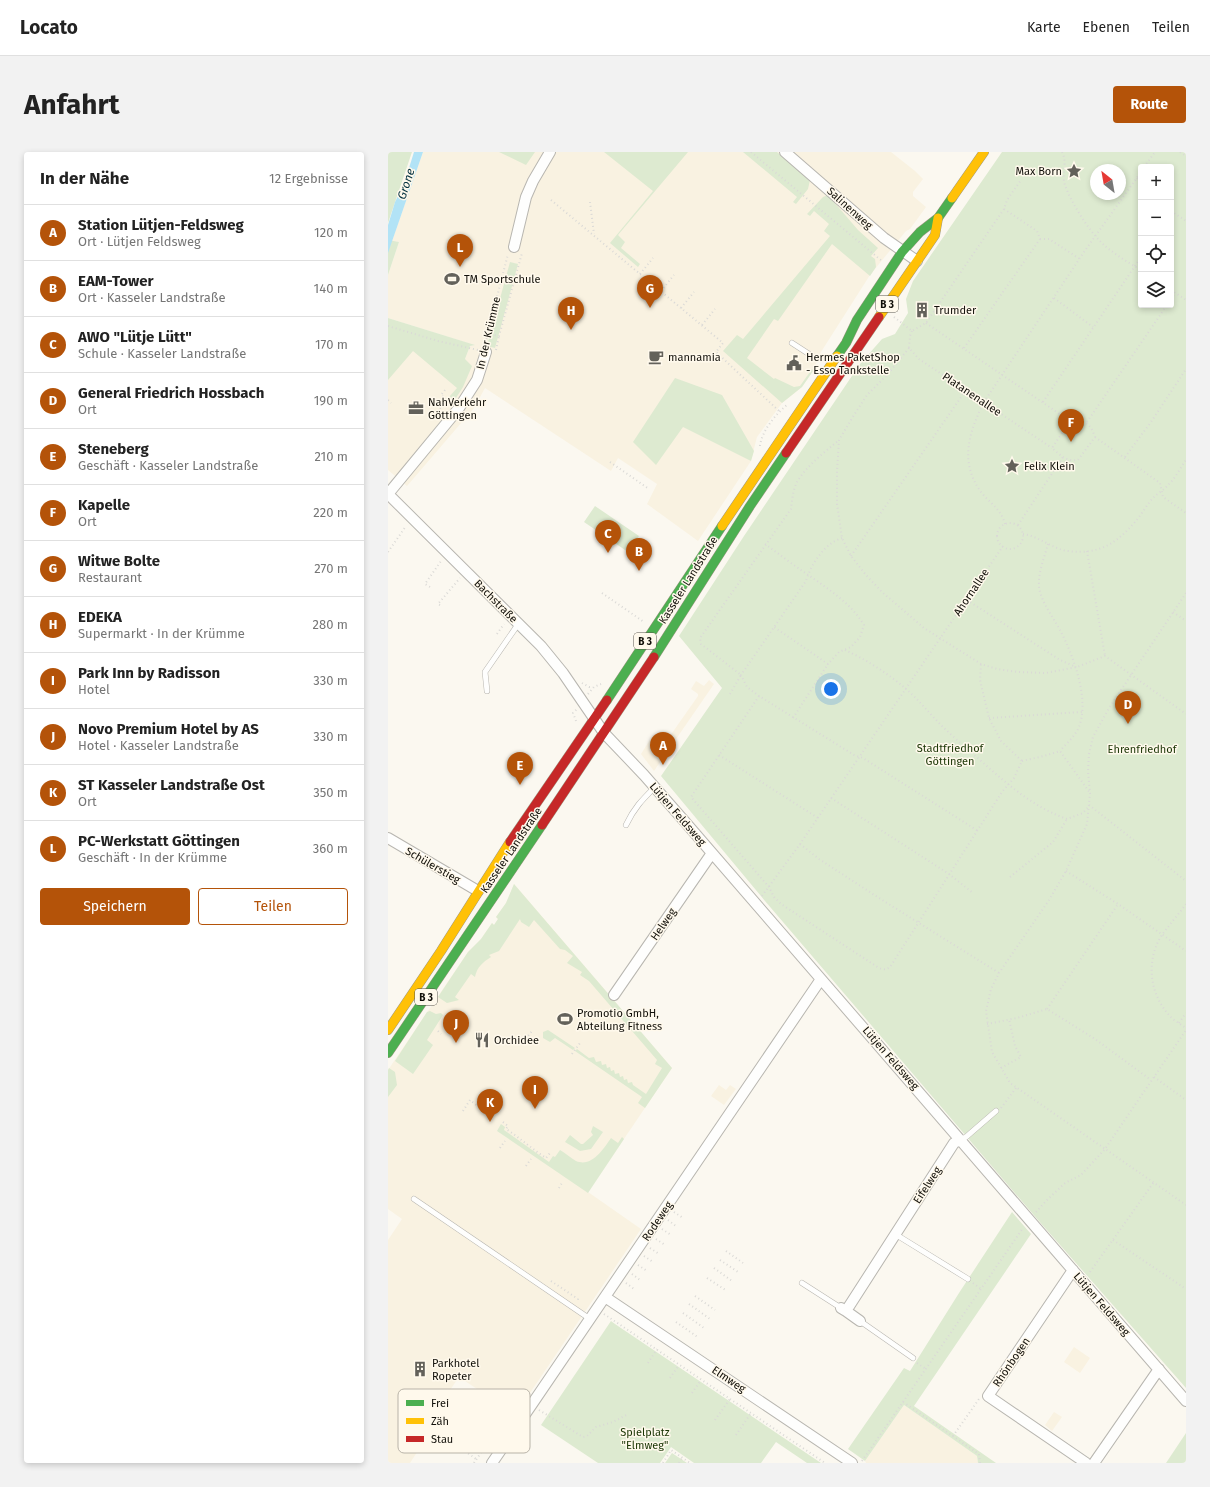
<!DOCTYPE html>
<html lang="de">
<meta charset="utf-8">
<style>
:root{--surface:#fff;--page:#f2f2f2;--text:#222;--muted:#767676;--line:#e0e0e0;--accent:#b45309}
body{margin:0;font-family:"Fira Sans",sans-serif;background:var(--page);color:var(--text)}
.controls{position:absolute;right:12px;top:12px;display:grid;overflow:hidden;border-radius:4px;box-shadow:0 2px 6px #0003}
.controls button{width:36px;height:36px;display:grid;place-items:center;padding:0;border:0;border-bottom:1px solid var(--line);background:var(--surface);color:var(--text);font:20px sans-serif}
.compass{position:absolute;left:702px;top:12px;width:36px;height:36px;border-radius:50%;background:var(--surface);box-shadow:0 2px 6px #0003;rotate:329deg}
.you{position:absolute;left:443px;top:537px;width:14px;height:14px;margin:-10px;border:3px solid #fff;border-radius:50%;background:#1a73e8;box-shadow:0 0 0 6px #1a73e833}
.badge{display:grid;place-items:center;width:26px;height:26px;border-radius:50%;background:var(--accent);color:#fff;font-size:13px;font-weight:700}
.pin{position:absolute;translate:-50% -33px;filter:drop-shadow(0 1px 2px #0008)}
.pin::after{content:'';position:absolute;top:21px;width:14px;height:12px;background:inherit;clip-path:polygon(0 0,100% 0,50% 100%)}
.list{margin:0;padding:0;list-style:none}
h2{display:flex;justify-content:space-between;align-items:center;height:52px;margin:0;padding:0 16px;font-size:17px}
h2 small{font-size:13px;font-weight:400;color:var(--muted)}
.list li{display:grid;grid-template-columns:26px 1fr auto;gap:12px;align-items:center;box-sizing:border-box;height:56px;padding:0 16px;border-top:1px solid var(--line)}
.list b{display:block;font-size:15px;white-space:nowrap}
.list p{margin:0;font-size:13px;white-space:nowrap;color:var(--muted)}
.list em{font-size:13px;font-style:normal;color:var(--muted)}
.actions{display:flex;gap:8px;padding:12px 16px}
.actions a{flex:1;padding:9px 0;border:1px solid var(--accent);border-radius:4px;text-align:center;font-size:14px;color:var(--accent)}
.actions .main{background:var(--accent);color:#fff}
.icon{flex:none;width:22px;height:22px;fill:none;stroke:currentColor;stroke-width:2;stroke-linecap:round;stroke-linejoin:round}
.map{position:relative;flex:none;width:798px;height:1311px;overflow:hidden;border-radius:4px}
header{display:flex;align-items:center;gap:24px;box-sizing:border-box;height:56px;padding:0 20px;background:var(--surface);border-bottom:1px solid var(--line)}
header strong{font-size:19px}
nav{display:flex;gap:22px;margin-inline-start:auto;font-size:14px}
.intro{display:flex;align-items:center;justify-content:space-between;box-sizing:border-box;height:96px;padding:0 24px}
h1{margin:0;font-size:28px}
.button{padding:10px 18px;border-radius:4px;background:var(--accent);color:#fff;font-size:14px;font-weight:700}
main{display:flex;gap:24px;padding:0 24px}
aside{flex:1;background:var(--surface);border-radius:4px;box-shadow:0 2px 6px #0003}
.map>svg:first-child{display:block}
.built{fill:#f9f2e1}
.green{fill:#ddead0;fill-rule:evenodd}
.water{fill:#b2e3f6}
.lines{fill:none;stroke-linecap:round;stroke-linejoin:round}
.lane-casing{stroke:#b8b6b0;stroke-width:6}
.street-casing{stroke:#b8b6b0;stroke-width:12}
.fast-casing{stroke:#9f9985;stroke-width:10}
.slow-casing{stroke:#9f9985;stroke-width:10}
.jam-casing{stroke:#9f9985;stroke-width:10}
.path{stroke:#dad9d6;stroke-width:2;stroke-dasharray:1 3;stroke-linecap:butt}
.lane{stroke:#fefefd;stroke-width:5}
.street{stroke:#fefefd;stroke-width:10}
.fast{stroke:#4caf50;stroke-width:9}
.slow{stroke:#ffc107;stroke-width:9}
.jam{stroke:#c62828;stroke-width:9}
.labels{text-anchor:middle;stroke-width:3;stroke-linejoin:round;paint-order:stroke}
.shield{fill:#fff9ec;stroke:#58554d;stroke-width:1}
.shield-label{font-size:10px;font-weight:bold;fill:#110f09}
.poi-label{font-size:11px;fill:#110f09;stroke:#fff9ec;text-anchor:start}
.street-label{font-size:11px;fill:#110f09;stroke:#fff9ec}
.park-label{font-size:11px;fill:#1a3504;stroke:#fff9ec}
.water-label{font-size:12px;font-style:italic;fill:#033140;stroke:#fff9ec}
.key{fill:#fff9ec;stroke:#b8b3a8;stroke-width:1}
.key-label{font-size:11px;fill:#110f09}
</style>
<header>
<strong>Locato</strong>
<nav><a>Karte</a><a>Ebenen</a><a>Teilen</a></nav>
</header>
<div class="intro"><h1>Anfahrt</h1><a class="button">Route</a></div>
<main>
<aside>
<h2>In der Nähe<small>12 Ergebnisse</small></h2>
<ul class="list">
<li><span class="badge">A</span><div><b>Station Lütjen-Feldsweg</b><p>Ort · Lütjen Feldsweg</p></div><em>120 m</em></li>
<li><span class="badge">B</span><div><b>EAM-Tower</b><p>Ort · Kasseler Landstraße</p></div><em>140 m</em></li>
<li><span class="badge">C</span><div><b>AWO &quot;Lütje Lütt&quot;</b><p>Schule · Kasseler Landstraße</p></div><em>170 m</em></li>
<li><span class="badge">D</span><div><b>General Friedrich Hossbach</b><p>Ort</p></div><em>190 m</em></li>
<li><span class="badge">E</span><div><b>Steneberg</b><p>Geschäft · Kasseler Landstraße</p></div><em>210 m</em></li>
<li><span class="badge">F</span><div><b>Kapelle</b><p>Ort</p></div><em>220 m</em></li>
<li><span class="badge">G</span><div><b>Witwe Bolte</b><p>Restaurant</p></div><em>270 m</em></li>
<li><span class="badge">H</span><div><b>EDEKA</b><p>Supermarkt · In der Krümme</p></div><em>280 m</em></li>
<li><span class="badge">I</span><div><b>Park Inn by Radisson</b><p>Hotel</p></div><em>330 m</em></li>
<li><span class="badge">J</span><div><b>Novo Premium Hotel by AS</b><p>Hotel · Kasseler Landstraße</p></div><em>330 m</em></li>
<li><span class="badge">K</span><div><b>ST Kasseler Landstraße Ost</b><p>Ort</p></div><em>350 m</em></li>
<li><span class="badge">L</span><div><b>PC-Werkstatt Göttingen</b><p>Geschäft · In der Krümme</p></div><em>360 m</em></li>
</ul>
<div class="actions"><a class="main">Speichern</a><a>Teilen</a></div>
</aside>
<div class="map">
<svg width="798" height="1311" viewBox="0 0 798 1311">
<rect width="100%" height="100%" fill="#fbf8f0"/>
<path class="built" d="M35,0H503L527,19L535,27L525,40V44L538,55L522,77L518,79L482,123L433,200L425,219L414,235L394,251L369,285L363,309L310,389L259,352L269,332L230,306L223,319L97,236L86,256L19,334L0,318V178L77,207L82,194L86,193L0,166V123L11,90L4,89Z
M321,528L326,532L266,619L253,602L265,583L277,591L310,544V542L303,537L308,529L316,534Z
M126,732L284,916L200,1040L253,1077L127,1263L113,1254L103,1268L88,1258L98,1243L71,1225L42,1267L48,1271L22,1311H0V1088L14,1067L0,1057V918L80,800L93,787L104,771L106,773L110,767L108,765L118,751Z
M331,933L338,938L342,933L348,937L336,953L323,944Z
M686,1195L702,1206L692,1221L676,1210Z
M516,1253L589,1304L590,1311H478L477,1309Z
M666,1260L674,1265L664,1279L657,1273Z"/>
<path class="green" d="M0,0H24L0,71Z
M111,0H147L138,13Z
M216,0H300L230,83L237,90L233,96L252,112L250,115L222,91L265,39Z
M355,0H389L422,28L420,37L408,52L405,50L409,45Z
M614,0H798V1236L650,1068L377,749L273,624L334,536L291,484L356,384L472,212L494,187L507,182L520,161L518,147L525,129ZM753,15H783V153H753ZM708,18H732V42H708Z
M440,43L470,78L490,96L483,104L487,107L488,115L482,124L444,92L390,169L386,167L359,206L386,227L387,226L406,235L412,234L424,217L425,219L414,235L394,251L335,199L349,183L355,187L442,84L436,79L441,72L426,59L422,64L419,62L435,45Z
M0,88L11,90L0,123Z
M122,110L130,112L107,196L99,194Z
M0,166L87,193L82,194L77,207L84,214L75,235L66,249L61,245L69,236L25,199L0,228Z
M287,226L334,243L366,299L363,309L295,275L268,313L245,290Z
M207,354L251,384L240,400L196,370Z
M126,732L284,916L257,956L250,951L254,945L187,899L189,897L201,906L206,905L208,910L213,909L214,913L218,912L219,916L222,915L223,919L226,918L227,922L231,921L232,925L235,924L236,928L239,927L240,931L244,930L245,933L258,942L274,916L267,912L269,908L201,829L192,823L194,820L179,811L185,804L177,798L172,797L146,768L141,775L133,770L132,767L111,799L101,803L103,805C95,810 89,815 87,825L83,822L67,845L71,848L59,851L50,845L80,800L93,787L104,771L106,773L110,767L108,765L118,751Z
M42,859L48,862L53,861L55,863L39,888L45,893L25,922L7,909L39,860Z
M160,878L187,896L185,898L167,886L162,890L155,886V880Z
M1,916L7,920L9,933L0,945V918Z
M113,972L117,975L116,978L161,1010L165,1004L167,1005L172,998C177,1001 183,1006 188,1009C204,1016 216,996 223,986L230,991L234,985L236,987L200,1041L109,979Z
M205,974L215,980L203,997L192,999L177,990L182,983L193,992H195L205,983L203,980Z
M624,1060L643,1082L526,1254L608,1311H590L589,1304L516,1253L477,1309L460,1297L516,1216L522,1219L571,1141Z
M223,1169L227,1172L433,1311H419L388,1290L373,1311H306L283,1295L272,1311H210L153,1273Z
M798,1281V1311H778Z
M284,1301L299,1311H277Z"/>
<path class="water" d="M26,0H35L0,101V73L7,50L16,32Z"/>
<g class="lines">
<g class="lane-casing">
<path id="lane" d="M404,191L421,202
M99,539L97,520L131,471
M238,673C246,656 254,648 267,635
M573,988L578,985L608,959
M26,1047L202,1167
M507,1082L580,1127
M414,1131L453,1156
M472,1169L525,1206"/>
</g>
<g class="street-casing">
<path id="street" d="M397,0L496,86L529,109
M126,95L138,45L145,29L162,0
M0,342L153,494L175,521L216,581L256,623L298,671L798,1249
M0,342L71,256L89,228L98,200
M0,686L90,739
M226,843L324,701
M685,1118L600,1244L698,1311
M217,1145L464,1311
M453,1156L458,1159L566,991L573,988
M458,1159L472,1169
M104,1311L433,827
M706,1311L771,1217"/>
</g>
<g class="fast-casing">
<path id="fast" d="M449,204L458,191L469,168L514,100L532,80L550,66L564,46
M266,505L362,354L398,301
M219,548L334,374
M0,901L154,673"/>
</g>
<g class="slow-casing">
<path id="slow" d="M564,46L596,0
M491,165L547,83L550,66
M334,374L449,204
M0,878L53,799L122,690"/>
</g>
<g class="jam-casing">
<path id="jam" d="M398,301L491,165
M154,673L266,505
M122,690L219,548"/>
</g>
<path class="path" d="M363,0L494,109
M674,0C680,11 673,22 677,33C683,51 703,82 717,94C728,103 741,111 753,118
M792,0L798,4
M756,15L767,0
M749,26L753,31
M163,48L335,191L328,200L391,259
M202,50L206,82
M616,57L649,79L652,87
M783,59L798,69
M652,87H661L692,107
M252,122L265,106
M783,138L798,148
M273,139L286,123
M666,146L705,175
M783,147L787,141
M293,156L306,140
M506,165L524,179L538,171L616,57L619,48L633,28
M538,171L682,269
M314,173L327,157
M0,174L50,189L90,198
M524,179L522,184L521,196L531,207L664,296
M99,181L111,184L134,101
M98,191L99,184L120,102
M521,196L500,222L479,243L466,263L451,288L449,319V352L454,386L463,404L478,423L494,440L536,476L593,512L609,517L630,520L658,521L689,515L717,504L798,562
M576,196L652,87
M108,198L111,184
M57,238L53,243L60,249L61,247L63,249
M0,248L3,251
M655,250L753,105
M52,256L53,257L60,249
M691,268C701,271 704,276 707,285L690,308C679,310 672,303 664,296L682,269Z
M699,270L779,153
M707,285L772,331L775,345L798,361
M372,294C374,278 388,262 400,252
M737,305L763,270L798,217
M222,310L261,337
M609 384a13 13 0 1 1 26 0a13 13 0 1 1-26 0Z
M617,372C616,368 614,364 612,361C607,353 599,348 593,340C571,310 581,280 596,250L696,100L753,20
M630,373L675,305
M635,382C651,384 664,397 680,399C710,403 728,392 747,370C754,362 759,352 766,345C770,341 776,338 780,333C787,327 792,316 798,308
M454,386C437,391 423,412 418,429L353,523L359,535L371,544L466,603L475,606L590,679
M377,392C391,402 405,413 419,422C440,437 463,451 476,473L472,485L463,495L451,500L440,512L386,475
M660,392C656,407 648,425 652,440C656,454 665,465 672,478C685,503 703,549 690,577C686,585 678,592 672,599
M699,399L717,504
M0,400L18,374
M463,404L578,238
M42,435L37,432L53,409
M214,441L256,470
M798,441L721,556L705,585L701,602L700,619L702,641L699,672L678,719L661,748L611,821L603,837L598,859L604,900L622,931L798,1053
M579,448L672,508L688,515
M52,453L50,452L72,426
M785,460L798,469
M109,482L116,472
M457,498C477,507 501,522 518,537C530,547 540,560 552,572C564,584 578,596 592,608C619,632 645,655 679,667L695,661L701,654
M194,531L201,535H205
M200,542L206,535L213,532
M342,542L353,523L313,492L312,486L403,357C404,348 405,338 409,330C419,313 437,300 451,288
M371,544L303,645L381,735L386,745L393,752L491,816C497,818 500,818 504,812L614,640L626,626L634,609L613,589L601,566L592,528L593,512
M405,566L440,512
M601,566L694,560
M188,569L185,561L189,557
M331,603L430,666
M634,609L656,604L672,599L702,641
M443,646L561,722L585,741
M701,653L798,729
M412,692L431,707L491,746L611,821
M678,719L730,752L798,799
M622,725L665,690L679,667
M374,744L412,692L615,394
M798,752C790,763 780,774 772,786C758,811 762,842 781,863C785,868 792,872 798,876
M659,857L730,752
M791,871L798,861
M599,872L629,866L659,857L707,887L763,928
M50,879L53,882
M129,888L140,884L144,879
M184,902L192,891
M613,916L633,905L627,894L621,867
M766,925L798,948
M613,956L628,936
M75,959L82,948L91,955
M115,970L120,974L118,977C132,986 144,997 158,1006L162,1001
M112,996L117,989
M138,1014L143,1007
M171,1036L175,1029
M286,1060L295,1066
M648,1060L659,1048L677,1031L693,1023L717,997L798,878
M280,1068L289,1075
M274,1077L283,1083
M268,1087L277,1093
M725,1088L798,1137
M262,1096L271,1102
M338,1099L355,1111
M256,1104L265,1110
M332,1108L350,1120
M250,1113L259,1119
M326,1116L344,1129
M702,1120L766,1030
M244,1122L252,1128
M319,1126L339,1139
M163,1129L190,1147L191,1146
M238,1131L246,1137
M585,1131L593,1137
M307,1144L327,1158
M301,1152L322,1167
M295,1161L316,1176
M216,1162L437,1311
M288,1170L311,1186
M260,1211L269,1197
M529,1211L538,1217
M282,1226L291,1213
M304,1241L313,1228
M515,1250L635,1076
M151,1258L195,1285L199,1284L208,1275L225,1270L240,1262
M327,1268L342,1247
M93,1282L101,1288
M348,1283L363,1261
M565,1284L591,1247
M77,1299L88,1307
M474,1309L515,1250L591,1302L592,1311
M86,1311L113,1271
M275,1311L283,1298L302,1311
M291,1311L294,1306"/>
<use href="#lane" class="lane"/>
<use href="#street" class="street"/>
<use href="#fast" class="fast"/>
<use href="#slow" class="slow"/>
<use href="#jam" class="jam"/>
</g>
<defs>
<g id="sight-bare" transform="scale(1.2)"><path d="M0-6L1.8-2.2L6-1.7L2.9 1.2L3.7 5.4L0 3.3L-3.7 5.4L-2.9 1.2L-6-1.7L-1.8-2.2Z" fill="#63615a" stroke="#fff9ec" stroke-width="2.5" paint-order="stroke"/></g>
<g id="stadium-bare" transform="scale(1.2)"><path d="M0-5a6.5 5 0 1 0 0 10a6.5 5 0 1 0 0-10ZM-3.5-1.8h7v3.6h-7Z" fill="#63615a" stroke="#fff9ec" stroke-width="2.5" paint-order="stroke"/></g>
<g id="building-bare" transform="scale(1.2)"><path d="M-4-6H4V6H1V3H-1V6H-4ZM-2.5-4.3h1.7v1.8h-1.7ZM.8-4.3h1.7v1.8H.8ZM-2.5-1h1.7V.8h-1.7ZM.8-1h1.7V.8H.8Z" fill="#63615a" stroke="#fff9ec" stroke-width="2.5" paint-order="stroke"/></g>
<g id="cafe-bare" transform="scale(1.2)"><path d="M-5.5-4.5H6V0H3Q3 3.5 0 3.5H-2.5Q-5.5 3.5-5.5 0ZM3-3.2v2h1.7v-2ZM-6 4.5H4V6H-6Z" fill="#63615a" stroke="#fff9ec" stroke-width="2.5" paint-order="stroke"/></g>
<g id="civic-bare" transform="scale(1.2)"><path d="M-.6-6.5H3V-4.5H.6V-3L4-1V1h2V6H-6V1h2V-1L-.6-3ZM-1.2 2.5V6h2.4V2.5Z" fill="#63615a" stroke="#fff9ec" stroke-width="2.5" paint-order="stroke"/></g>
<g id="office-bare" transform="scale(1.2)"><path d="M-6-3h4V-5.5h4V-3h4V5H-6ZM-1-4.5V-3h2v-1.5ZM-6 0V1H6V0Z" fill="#63615a" stroke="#fff9ec" stroke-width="2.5" paint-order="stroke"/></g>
<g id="restaurant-bare" transform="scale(1.2)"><path d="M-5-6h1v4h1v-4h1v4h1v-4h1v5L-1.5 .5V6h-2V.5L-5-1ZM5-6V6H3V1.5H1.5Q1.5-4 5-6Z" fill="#63615a" stroke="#fff9ec" stroke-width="2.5" paint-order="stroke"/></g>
</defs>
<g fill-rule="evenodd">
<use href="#sight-bare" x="686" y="19"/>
<use href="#stadium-bare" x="64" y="127"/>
<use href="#building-bare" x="534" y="158"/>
<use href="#cafe-bare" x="268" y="205"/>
<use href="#civic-bare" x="406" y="211"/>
<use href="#office-bare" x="28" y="256"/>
<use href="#sight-bare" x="624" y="314"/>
<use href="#stadium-bare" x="177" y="867"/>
<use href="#restaurant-bare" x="94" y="888"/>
<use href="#building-bare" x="32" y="1217"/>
</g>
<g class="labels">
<g class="shield">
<rect x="488" y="144" width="22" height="16" rx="3"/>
<rect x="246" y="481" width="22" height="16" rx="3"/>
<rect x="27" y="837" width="22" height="16" rx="3"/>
</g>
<g class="shield-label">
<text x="499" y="156">B 3</text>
<text x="257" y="493">B 3</text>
<text x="38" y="849">B 3</text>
</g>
<g class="poi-label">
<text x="674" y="23" text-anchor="end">Max Born</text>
<text x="76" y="131">TM Sportschule</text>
<text x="546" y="162">Trumder</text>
<text x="280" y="209">mannamia</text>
<text x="418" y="209">Hermes PaketShop<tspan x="418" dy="13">- Esso Tankstelle</tspan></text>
<text x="40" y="254">NahVerkehr<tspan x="40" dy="13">Göttingen</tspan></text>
<text x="636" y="318">Felix Klein</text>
<text x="189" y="865">Promotio GmbH,<tspan x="189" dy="13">Abteilung Fitness</tspan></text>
<text x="106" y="892">Orchidee</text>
<text x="44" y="1215">Parkhotel<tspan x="44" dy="13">Ropeter</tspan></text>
</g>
<g class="street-label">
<text transform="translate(462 56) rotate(42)" y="4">Salinenweg</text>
<text transform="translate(100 181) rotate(-77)" y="4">In der Krümme</text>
<text transform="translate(584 242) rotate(34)" y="4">Platanenallee</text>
<text transform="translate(300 428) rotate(-58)" y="4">Kasseler Landstraße</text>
<text transform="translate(583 440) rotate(-56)" y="4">Ahornallee</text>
<text transform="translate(108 449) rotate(45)" y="4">Bachstraße</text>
<text transform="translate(290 662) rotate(49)" y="4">Lütjen Feldsweg</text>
<text transform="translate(123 698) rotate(-56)" y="4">Kasseler Landstraße</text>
<text transform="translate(45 713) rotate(30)" y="4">Schülerstieg</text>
<text transform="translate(275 772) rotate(-56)" y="4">Helweg</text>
<text transform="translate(503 906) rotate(49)" y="4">Lütjen Feldsweg</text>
<text transform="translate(539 1033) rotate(-57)" y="4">Eifelweg</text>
<text transform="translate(269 1069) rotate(-56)" y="4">Rodeweg</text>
<text transform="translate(714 1152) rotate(49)" y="4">Lütjen Feldsweg</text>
<text transform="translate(623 1210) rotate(-56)" y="4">Rhönbogen</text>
<text transform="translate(341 1227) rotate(34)" y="4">Elmweg</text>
</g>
<g class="park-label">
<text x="562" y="600">Stadtfriedhof<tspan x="562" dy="13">Göttingen</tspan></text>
<text x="754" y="601">Ehrenfriedhof</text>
<text x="257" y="1284">Spielplatz<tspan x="257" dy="13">"Elmweg"</tspan></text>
</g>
<g class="water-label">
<text transform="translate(18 32) rotate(-72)" y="4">Grone</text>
</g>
</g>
<rect x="10" y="1237" width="132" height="64" rx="6" class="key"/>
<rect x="18" y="1248" width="18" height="6" fill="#4caf50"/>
<rect x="18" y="1266" width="18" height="6" fill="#ffc107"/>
<rect x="18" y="1284" width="18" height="6" fill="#c62828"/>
<g class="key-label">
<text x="43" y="1255">Frei</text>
<text x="43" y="1273">Zäh</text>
<text x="43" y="1291">Stau</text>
</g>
</svg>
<div class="controls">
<button>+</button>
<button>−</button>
<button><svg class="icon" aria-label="locate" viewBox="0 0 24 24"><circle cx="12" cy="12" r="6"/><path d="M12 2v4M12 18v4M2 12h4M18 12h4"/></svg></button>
<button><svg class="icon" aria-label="layers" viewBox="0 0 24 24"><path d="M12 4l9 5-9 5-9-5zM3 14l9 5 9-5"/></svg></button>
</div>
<svg class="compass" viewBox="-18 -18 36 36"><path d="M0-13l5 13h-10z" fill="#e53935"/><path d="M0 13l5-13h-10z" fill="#767676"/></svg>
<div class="you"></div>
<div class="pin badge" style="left:275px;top:613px">A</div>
<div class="pin badge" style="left:251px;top:419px">B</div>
<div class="pin badge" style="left:220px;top:401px">C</div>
<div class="pin badge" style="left:740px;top:572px">D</div>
<div class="pin badge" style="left:132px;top:633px">E</div>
<div class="pin badge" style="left:683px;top:290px">F</div>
<div class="pin badge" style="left:262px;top:156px">G</div>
<div class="pin badge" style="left:183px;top:178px">H</div>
<div class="pin badge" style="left:147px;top:957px">I</div>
<div class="pin badge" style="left:68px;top:891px">J</div>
<div class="pin badge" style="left:102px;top:970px">K</div>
<div class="pin badge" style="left:72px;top:115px">L</div>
</div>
</main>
